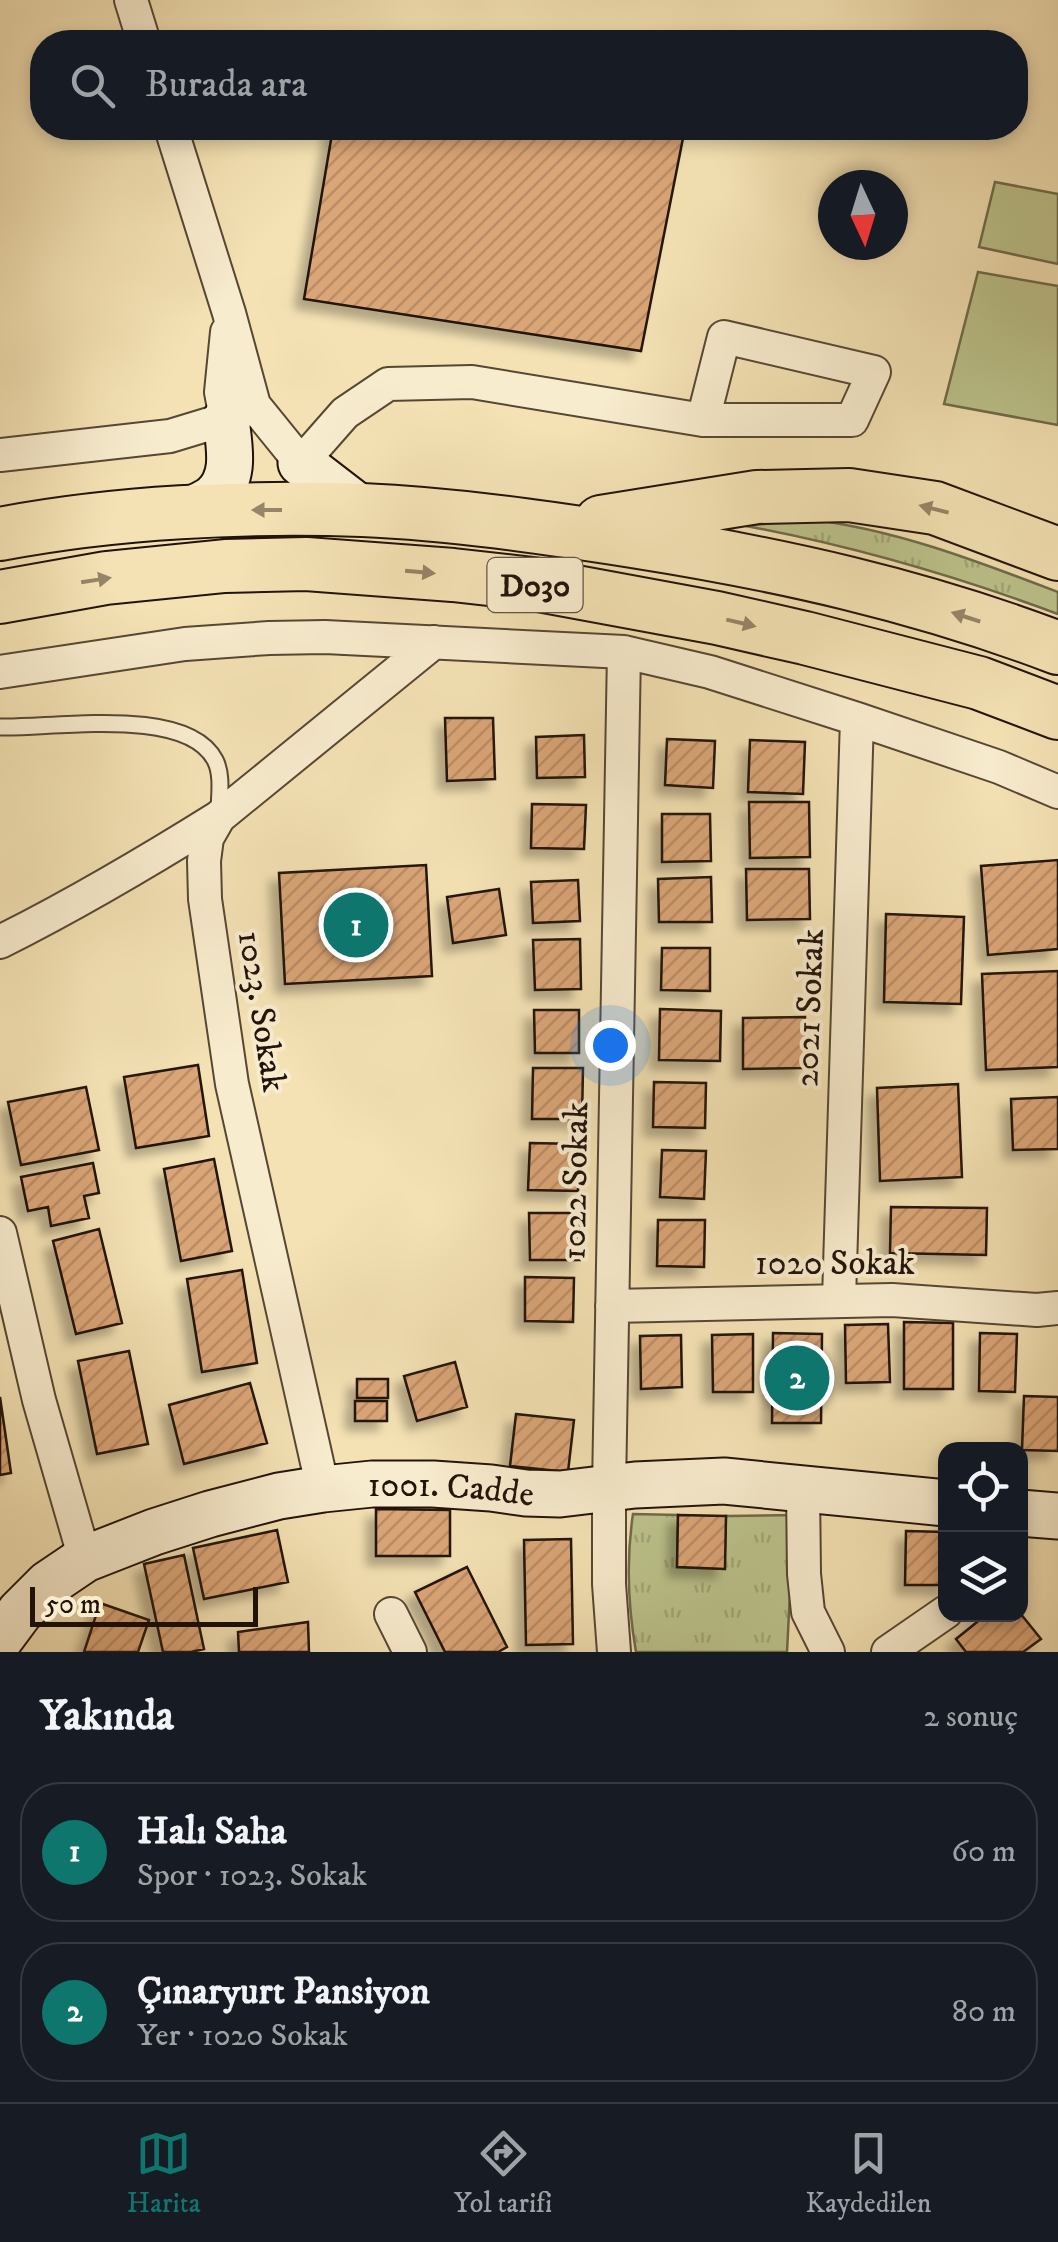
<!DOCTYPE html>
<html lang="tr">
<meta charset="utf-8">
<style>
:root{--surface:#171b24;--page:#20242c;--text:#f1f3f6;--muted:#9ea1a6;--line:#363941;--accent:#0f766e}
body{margin:0;font-family:"IM FELL DW Pica",serif;background:var(--page);color:var(--text)}
.controls{position:absolute;right:30px;bottom:30px;display:grid;overflow:hidden;border-radius:20px;box-shadow:0 5px 15px #0003}
.controls button{width:90px;height:90px;display:grid;place-items:center;padding:0;border:0;border-bottom:2px solid var(--line);background:var(--surface);color:var(--text);font:50px sans-serif}
.compass{position:absolute;left:818px;top:170px;width:90px;height:90px;border-radius:50%;background:var(--surface);box-shadow:0 5px 15px #0003;rotate:176deg}
.scale{position:absolute;left:30px;bottom:25px;width:228px;box-sizing:border-box;padding-left:10px;border:5px solid #221309;border-top:0;font-size:28px;line-height:35px;white-space:nowrap;color:#221309;-webkit-text-stroke:8px #f8ecce;paint-order:stroke}
.you{position:absolute;left:610px;top:1045px;width:35px;height:35px;margin:-25px;border:8px solid #fff;border-radius:50%;background:#1a73e8;box-shadow:0 0 0 15px #1a73e833}
.badge{display:grid;place-items:center;width:65px;height:65px;border-radius:50%;background:var(--accent);color:#fff;font-size:32px;font-weight:700}
.pin{position:absolute;translate:-50% -50%;border:5px solid #fff;box-shadow:0 2px 10px #0006}
.list{margin:0;padding:0;list-style:none}
h2{display:flex;justify-content:space-between;align-items:center;height:130px;margin:0;padding:0 40px;font-size:42px}
h2 small{font-size:32px;font-weight:400;color:var(--muted)}
.list li{display:grid;grid-template-columns:65px 1fr auto;gap:30px;align-items:center;box-sizing:border-box;height:140px;margin:0 20px 20px;padding:0 20px;border:2px solid var(--line);border-radius:40px}
.list b{display:block;font-size:38px;white-space:nowrap}
.list p{margin:0;font-size:32px;white-space:nowrap;color:var(--muted)}
.list em{font-size:32px;font-style:normal;color:var(--muted)}
.icon{flex:none;width:55px;height:55px;fill:none;stroke:currentColor;stroke-width:2;stroke-linecap:round;stroke-linejoin:round}
.map{position:relative;flex:none;width:1058px;height:1652px;overflow:hidden}
.search{position:absolute;background:var(--surface);box-shadow:0 5px 15px #0003;left:30px;right:30px;top:30px;height:110px;display:flex;align-items:center;gap:25px;box-sizing:border-box;padding:0 35px;border-radius:40px;color:var(--muted);font-size:38px}
.sheet{height:450px;background:var(--surface)}
nav{display:flex;justify-content:space-around;align-items:center;box-sizing:border-box;height:140px;border-top:2px solid var(--line);background:var(--surface);font-size:28px;color:var(--muted)}
nav a{display:grid;justify-items:center;gap:5px}
nav .on{color:var(--accent)}
.map>svg:first-child{display:block}
.grass{fill:url(#grass-tufts);stroke:#6f6b4a;stroke-width:2.5}
.park{fill:#bcc38c;stroke:#6f6b4a;stroke-width:2.5}
.building{fill:url(#building-hatch);stroke:#221309;stroke-width:2.5;filter:url(#shadow)}
.lines{fill:none;stroke-linecap:round;stroke-linejoin:round}
.service-casing{stroke:#564734;stroke-width:19}
.minor-casing{stroke:#564734;stroke-width:36}
.secondary-casing{stroke:#221309;stroke-width:49}
.trunk-casing{stroke:#221309;stroke-width:56}
.service{stroke:#f8ecce;stroke-width:15}
.minor{stroke:#f8ecce;stroke-width:32}
.secondary{stroke:#f8ecce;stroke-width:45}
.trunk{stroke:#f4e2b4;stroke-width:52}
.oneway{fill:#968567}
.labels{text-anchor:middle;stroke-width:8;stroke-linejoin:round;paint-order:stroke}
.shield{fill:#f8ecce;stroke:#625444;stroke-width:2.5}
.shield-label{font-size:32px;font-weight:bold;fill:#221309}
.street-label{font-size:35px;fill:#221309;stroke:#f8ecce}
</style>
<div class="map">
<svg width="1058" height="1652" viewBox="0 0 1058 1652">
<defs>
<pattern id="grass-tufts" width="24" height="20" patternUnits="userSpaceOnUse" patternTransform="scale(2.5)"><rect width="24" height="20" fill="#bcc38c"/><path d="M3 7l-1-3M5 7V3M7 7l1-3M15 17l-1-3M17 17v-4M19 17l1-3" fill="none" stroke="#a1a777"/></pattern>
<pattern id="building-hatch" width="6" height="6" patternUnits="userSpaceOnUse" patternTransform="scale(2.5)"><rect width="6" height="6" fill="#daa577"/><path d="M-1 1l2-2M0 6l6-6M5 7l2-2" fill="none" stroke="#bb8d66"/></pattern>
<filter id="shadow"><feDropShadow dx="-9" dy="9" stdDeviation="5" flood-color="#0004"/></filter>
</defs>
<rect width="100%" height="100%" fill="#f4e2b4"/>
<filter id="stains"><feTurbulence type="fractalNoise" baseFrequency=".002" numOctaves="4"/><feColorMatrix values="0 0 0 0 .2 0 0 0 0 .09 0 0 0 0 .02 0 0 0 .5 -.17"/></filter>
<radialGradient id="worn" r=".72"><stop offset=".6" stop-color="#630" stop-opacity="0"/><stop offset="1" stop-color="#630" stop-opacity=".3"/></radialGradient>
<path class="grass" d="M807,519C894,529 977,561 1058,592V614C956,576 853,546 746,526Z
M633,1514L678,1515L677,1567L724,1569L726,1516L794,1515L787,1652H636C628,1606 626,1560 633,1514Z"/>
<path class="park" d="M995,182L1058,194V264L979,247Z
M978,272L1058,286V425L944,404Z"/>
<path class="building" d="M333,128H685L641,351L304,299Z
M445,718H493L495,779L447,781Z
M584,735L585,777L537,778L536,737Z
M667,739L715,741L713,788L665,785Z
M750,740L805,742L803,794L748,792Z
M749,802H809L810,857L750,858Z
M532,804L586,805L584,849L531,848Z
M662,814H710L711,861L662,862Z
M1058,860V949L988,955L981,866Z
M426,865L432,976L285,984L279,873Z
M746,869H809L810,919L747,920Z
M711,877L712,922H659L658,879Z
M578,880L580,921L533,923L531,882Z
M499,889L506,935L453,943L447,897Z
M886,914L964,917L961,1004L884,1002Z
M580,939L581,989L535,990L533,940Z
M662,948H710V991L661,990Z
M1058,971V1067L986,1070L982,974Z
M660,1009L721,1011L720,1061L659,1060Z
M534,1010H579V1053H535Z
M805,1017V1068L743,1069V1018Z
M198,1065L209,1136L136,1148L124,1077Z
M533,1068H583L582,1119H532Z
M654,1082L706,1083L705,1128L653,1127Z
M958,1084L962,1177L880,1181L877,1088Z
M86,1087L99,1150L21,1165L8,1102Z
M1058,1097V1149L1013,1150L1011,1099Z
M530,1143L579,1144L578,1191L528,1190Z
M662,1150L706,1151L704,1199L660,1197Z
M214,1159L232,1251L181,1261L164,1169Z
M93,1163L99,1193L84,1196L89,1218L51,1226L48,1207L28,1211L21,1177Z
M891,1207L987,1208L986,1255L890,1253Z
M529,1213H580V1260H530Z
M658,1220H705L704,1267L657,1266Z
M99,1229L122,1323L76,1334L53,1241Z
M242,1270L257,1363L202,1372L187,1279Z
M525,1277L574,1278L573,1322L525,1321Z
M904,1322L953,1323V1389H904Z
M888,1324L890,1382L846,1383L845,1325Z
M773,1333L822,1334L821,1423H772Z
M980,1333L1017,1334L1015,1392L979,1391Z
M753,1334V1392H713L712,1335Z
M681,1335L682,1387L641,1389L640,1336Z
M129,1351L148,1444L97,1454L78,1361Z
M455,1362L467,1407L417,1421L404,1376Z
M357,1379H388V1398H357Z
M250,1383L267,1443L184,1464L169,1405Z
M1024,1396L1058,1397V1451L1022,1450Z
M0,1397L11,1473L0,1475Z
M355,1401H387V1421H355Z
M516,1414L574,1420L568,1472L510,1466Z
M376,1509L450,1510V1556H376Z
M678,1515L726,1516L725,1569L677,1567Z
M277,1530L288,1582L204,1599L193,1548Z
M906,1531L946,1532V1585H905Z
M571,1539L573,1644L526,1645L524,1540Z
M184,1555L204,1649L191,1652H163L144,1564Z
M467,1567L507,1647L498,1652H445L415,1592Z
M100,1603L149,1620L138,1652H84Z
M1020,1613L1041,1639L1023,1652H966L956,1639L987,1614Z
M308,1622L309,1652H239L238,1632Z"/>
<g class="lines">
<g class="service-casing">
<path id="service" d="M0,727C51,729 186,705 215,760C223,775 219,797 219,813"/>
</g>
<g class="minor-casing">
<path id="minor" d="M131,0L144,42
M171,128L229,313L254,405L301,463L345,413L388,384L472,382L703,420H852L874,372L724,337L703,420
M226,419L221,392L227,332
M0,455L170,436L226,419L245,410
M0,672L185,644L269,638L325,637L624,652L710,672L857,719L999,767L1058,792
M0,942C76,904 147,862 219,817
M0,1233L39,1400L85,1559
M839,1299L857,719
M612,1306L892,1300L1037,1310L1058,1308
M803,1488L804,1574L808,1612L828,1652
M323,1489L232,1084L205,899L204,861L207,838L219,817L434,642
M391,1614L410,1652
M614,1652L609,1584V1488L624,652
M888,1652L946,1612"/>
</g>
<g class="secondary-casing">
<g id="secondary">
<path d="M301,463L362,510"/>
<path d="M183,513C192,509 205,504 213,498C237,478 229,446 226,419"/>
<path d="M1020,1513L1058,1516"/>
<path id="s1" d="M0,1639L20,1612L48,1584L85,1559L154,1532L210,1514L279,1496L323,1489L372,1484H433L491,1488L526,1493L560,1494L635,1485L724,1481L946,1503"/>
</g>
</g>
<g class="trunk-casing">
<path id="trunk" d="M601,522L757,497L849,495L935,508L1058,554
M0,534C115,512 245,506 362,510C453,514 543,527 633,541C779,564 919,595 1058,648
M0,597L106,578L225,566L306,564L453,575L533,584L717,618L805,638L979,683L1058,713"/>
</g>
<use href="#service" class="service"/>
<use href="#minor" class="minor"/>
<use href="#secondary" class="secondary"/>
<use href="#trunk" class="trunk"/>
</g>
<defs><path id="oneway-solid" d="M-6-.8H1V-3.2L6.5 0L1 3.2V.8H-6Z" transform="scale(2.5)"/></defs>
<g class="oneway">
<use href="#oneway-solid" transform="translate(934 509) rotate(-166)"/>
<use href="#oneway-solid" transform="translate(267 510) rotate(180)"/>
<use href="#oneway-solid" transform="translate(420 572) rotate(5)"/>
<use href="#oneway-solid" transform="translate(96 580) rotate(-9)"/>
<use href="#oneway-solid" transform="translate(966 617) rotate(-162)"/>
<use href="#oneway-solid" transform="translate(741 623) rotate(13)"/>
</g>
<g class="labels">
<rect class="shield" x="487.5" y="558" width="95" height="54" rx="8"/>
<g class="shield-label">
<text x="535" y="596">D030</text>
</g>
<g class="street-label">
<text transform="translate(808 1008) rotate(-88)" y="12">2021 Sokak</text>
<text transform="translate(263 1011) rotate(81)" y="12">1023. Sokak</text>
<text transform="translate(574 1181) rotate(-89)" y="12">1022 Sokak</text>
<text x="835" y="1274">1020 Sokak</text>
<text dy="12" stroke="none"><textPath href="#s1" startOffset="495">1001. Cadde</textPath></text>
</g>
</g>
<rect width="100%" height="100%" filter="url(#stains)"/>
<rect width="100%" height="100%" fill="url(#worn)"/>
</svg>
<div class="controls">
<button><svg class="icon" aria-label="locate" viewBox="0 0 24 24"><circle cx="12" cy="12" r="6"/><path d="M12 2v4M12 18v4M2 12h4M18 12h4"/></svg></button>
<button><svg class="icon" aria-label="layers" viewBox="0 0 24 24"><path d="M12 4l9 5-9 5-9-5zM3 14l9 5 9-5"/></svg></button>
</div>
<svg class="compass" viewBox="-18 -18 36 36"><path d="M0-13l5 13h-10z" fill="#e53935"/><path d="M0 13l5-13h-10z" fill="#9ea1a6"/></svg>
<div class="scale">50 m</div>
<div class="you"></div>
<div class="pin badge" style="left:356px;top:925px">1</div>
<div class="pin badge" style="left:797px;top:1378px">2</div>
<div class="search"><svg class="icon" aria-label="search" viewBox="0 0 24 24"><circle cx="10" cy="10" r="6"/><path d="M15 15l6 6"/></svg>Burada ara</div>
</div>
<section class="sheet">
<h2>Yakında<small>2 sonuç</small></h2>
<ul class="list">
<li><span class="badge">1</span><div><b>Halı Saha</b><p>Spor · 1023. Sokak</p></div><em>60 m</em></li>
<li><span class="badge">2</span><div><b>Çınaryurt Pansiyon</b><p>Yer · 1020 Sokak</p></div><em>80 m</em></li>
</ul>
</section>
<nav>
<a class="on"><svg class="icon" aria-label="map" viewBox="0 0 24 24"><path d="M3 6l6-2 6 2 6-2v14l-6 2-6-2-6 2zM9 4v14M15 6v14"/></svg>Harita</a>
<a><svg class="icon" aria-label="directions" viewBox="0 0 24 24"><path d="M12 3l9 9-9 9-9-9zM9 14v-3h6M13 9l2 2-2 2"/></svg>Yol tarifi</a>
<a><svg class="icon" aria-label="saved" viewBox="0 0 24 24"><path d="M7 4h10v16l-5-4-5 4z"/></svg>Kaydedilen</a>
</nav>
